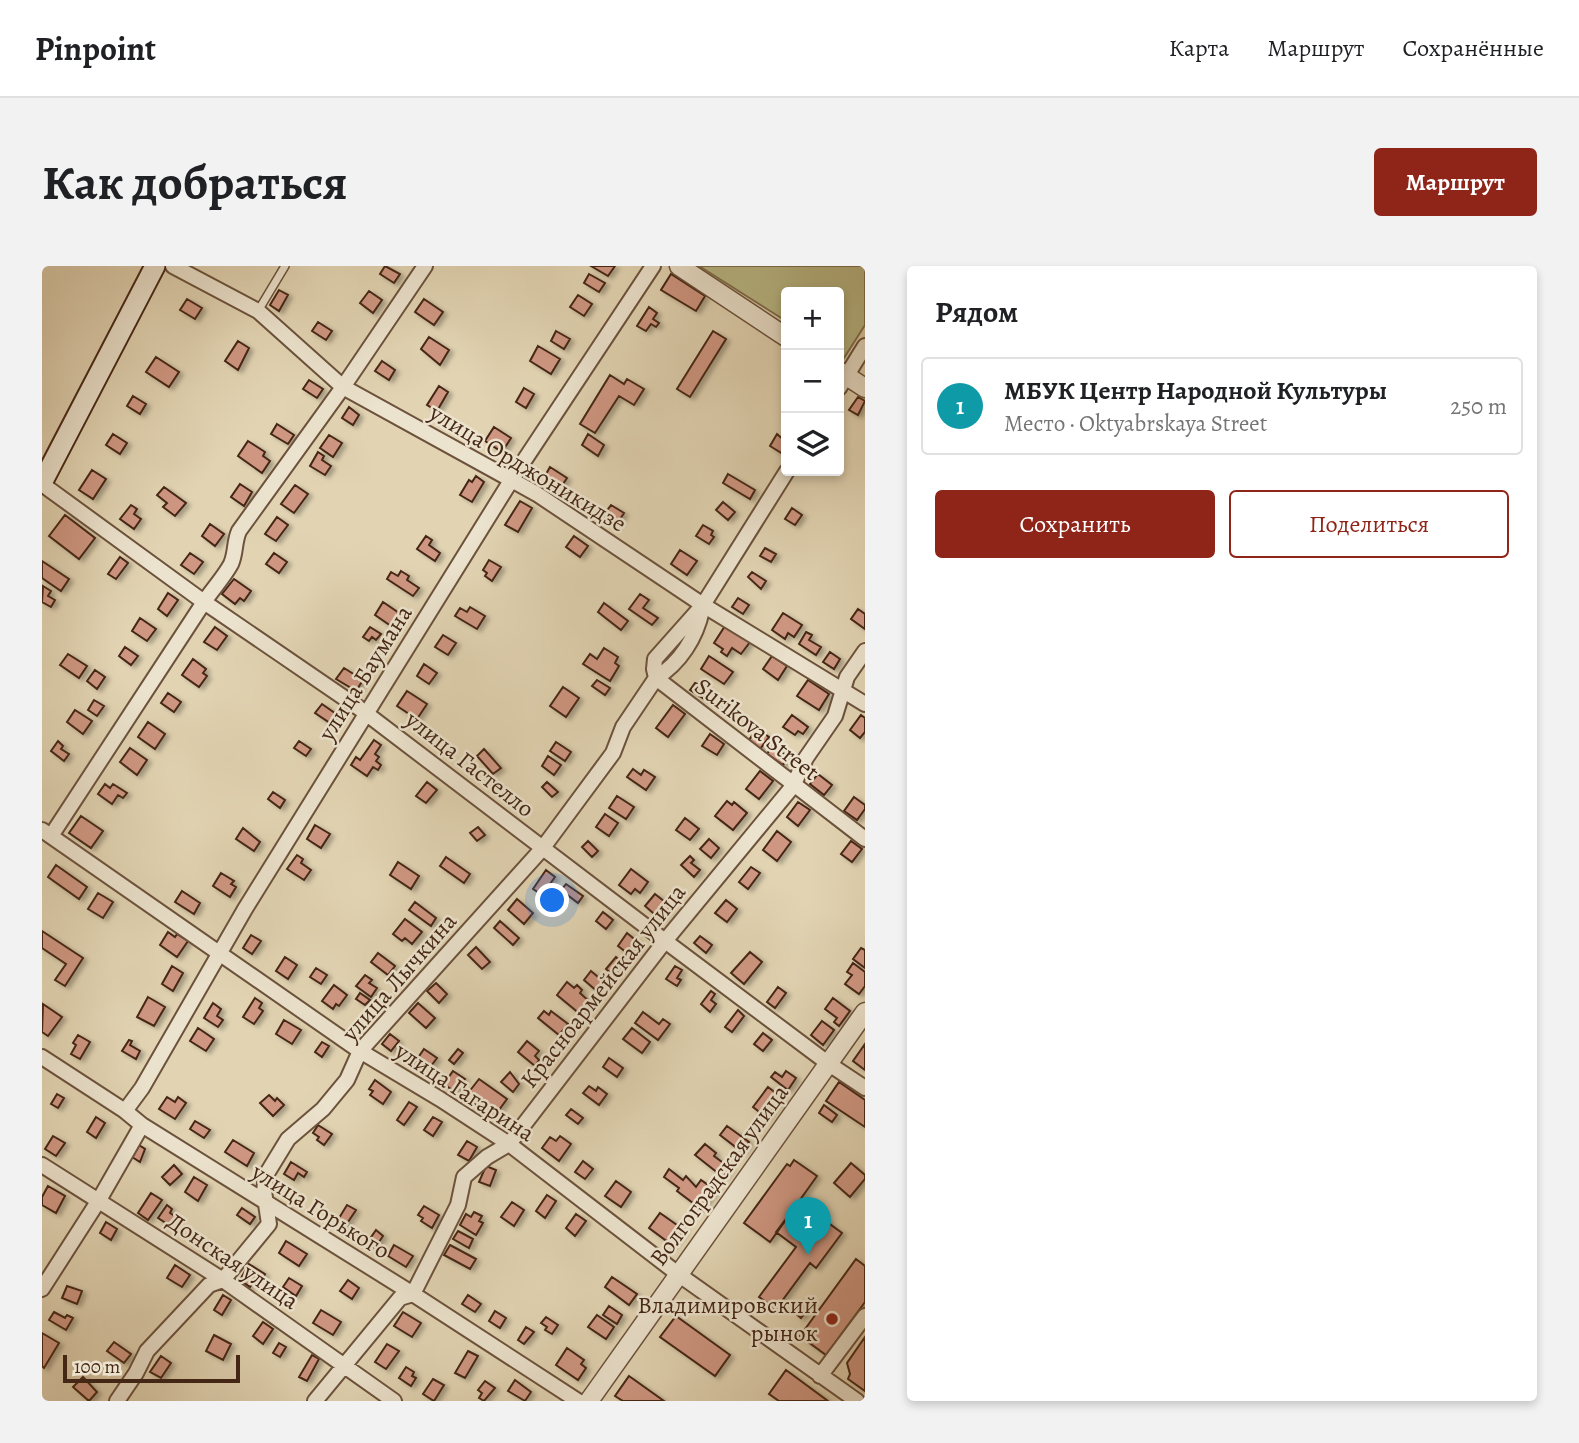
<!DOCTYPE html>
<html lang="ru">
<meta charset="utf-8">
<style>
:root{--surface:#fff;--page:#f2f2f2;--text:#202124;--muted:#757577;--line:#e0e0e0;--accent:#8f2418}
body{margin:0;font-family:Alegreya,serif;background:var(--page);color:var(--text)}
.controls{position:absolute;right:21px;top:21px;display:grid;overflow:hidden;border-radius:7px;box-shadow:0 4px 10px #0003}
.controls button{width:63px;height:63px;display:grid;place-items:center;padding:0;border:0;border-bottom:2px solid var(--line);background:var(--surface);color:var(--text);font:35px sans-serif}
.scale{position:absolute;left:21px;bottom:18px;width:177px;box-sizing:border-box;padding-left:7px;border:4px solid #452715;border-top:0;font-size:19px;line-height:24px;white-space:nowrap;color:#452715;-webkit-text-stroke:5px #ece3ce;paint-order:stroke}
.you{position:absolute;left:511px;top:635px;width:24px;height:24px;margin:-18px;border:5px solid #fff;border-radius:50%;background:#1a73e8;box-shadow:0 0 0 10px #1a73e833}
.badge{display:grid;place-items:center;width:46px;height:46px;border-radius:50%;background:var(--accent);color:#fff;font-size:23px;font-weight:700}
.pin{position:absolute;translate:-50% -58px;filter:drop-shadow(0 2px 4px #0008)}
.pin::after{content:'';position:absolute;top:37px;width:24px;height:21px;background:inherit;clip-path:polygon(0 0,100% 0,50% 100%)}
.list{margin:0;padding:0;list-style:none}
h2{display:flex;justify-content:space-between;align-items:center;height:91px;margin:0;padding:0 28px;font-size:30px}
h2 small{font-size:23px;font-weight:400;color:var(--muted)}
.list li{display:grid;grid-template-columns:46px 1fr auto;gap:21px;align-items:center;box-sizing:border-box;height:98px;margin:0 14px 14px;padding:0 14px;border:2px solid var(--line);border-radius:7px}
.list b{display:block;font-size:26px;white-space:nowrap}
.list p{margin:0;font-size:23px;white-space:nowrap;color:var(--muted)}
.list em{font-size:23px;font-style:normal;color:var(--muted)}
.actions{display:flex;gap:14px;padding:21px 28px}
.actions a{flex:1;padding:16px 0;border:2px solid var(--accent);border-radius:7px;text-align:center;font-size:24px;color:var(--accent)}
.actions .main{background:var(--accent);color:#fff}
.icon{flex:none;width:38px;height:38px;fill:none;stroke:currentColor;stroke-width:2;stroke-linecap:round;stroke-linejoin:round}
.map{position:relative;flex:none;width:823px;height:1135px;overflow:hidden;border-radius:7px}
header{display:flex;align-items:center;gap:42px;box-sizing:border-box;height:98px;padding:0 35px;background:var(--surface);border-bottom:2px solid var(--line)}
header strong{font-size:33px}
nav{display:flex;gap:38px;margin-inline-start:auto;font-size:24px}
.intro{display:flex;align-items:center;justify-content:space-between;box-sizing:border-box;height:168px;padding:0 42px}
h1{margin:0;font-size:49px}
.button{padding:18px 32px;border-radius:7px;background:var(--accent);color:#fff;font-size:24px;font-weight:700}
main{display:flex;gap:42px;padding:0 42px}
aside{flex:1;background:var(--surface);border-radius:7px;box-shadow:0 4px 10px #0003}
.map>svg:first-child{display:block}
.green{fill:#babb88;stroke:#80714e;stroke-width:2}
.building{fill:#cf9782;stroke:#452715;stroke-width:2;filter:url(#shadow)}
.lines{fill:none;stroke-linecap:round;stroke-linejoin:round}
.service-casing{stroke:#6c523c;stroke-width:10}
.minor-casing{stroke:#6c523c;stroke-width:18}
.tertiary-casing{stroke:#6c523c;stroke-width:21}
.secondary-casing{stroke:#452715;stroke-width:23}
.service{stroke:#ece3ce;stroke-width:7}
.minor{stroke:#ece3ce;stroke-width:14}
.tertiary{stroke:#ece3ce;stroke-width:18}
.secondary{stroke:#ece3ce;stroke-width:19}
.poi-dot{fill:#8f2418;stroke:#ece3ce;stroke-width:2.5}
.labels{text-anchor:middle;stroke-width:5;stroke-linejoin:round;paint-order:stroke}
.street-label{font-size:24px;fill:#452715;stroke:#ece3ce}
.poi-label{font-size:24px;fill:#452715;stroke:#ece3ce;text-anchor:end}
</style>
<header>
<strong>Pinpoint</strong>
<nav><a>Карта</a><a>Маршрут</a><a>Сохранённые</a></nav>
</header>
<div class="intro"><h1>Как добраться</h1><a class="button">Маршрут</a></div>
<main>
<div class="map">
<svg width="823" height="1135" viewBox="0 0 823 1135">
<defs>
<filter id="shadow"><feDropShadow dx="4" dy="2.5" stdDeviation="2" flood-color="#0004"/></filter>
</defs>
<rect width="100%" height="100%" fill="#e2d4b3"/>
<filter id="stains"><feTurbulence type="fractalNoise" baseFrequency=".00286" numOctaves="4"/><feColorMatrix values="0 0 0 0 .2 0 0 0 0 .09 0 0 0 0 .02 0 0 0 .5 -.17"/></filter>
<radialGradient id="worn" r=".72"><stop offset=".6" stop-color="#630" stop-opacity="0"/><stop offset="1" stop-color="#630" stop-opacity=".3"/></radialGradient>
<path class="green" d="M657,0H823V59L802,92L797,88V26H744V55Z"/>
<path class="building" d="M343,0L358,8L352,17L338,8Z
M549,0H573L566,10Z
M547,8L563,17L557,26L542,17Z
M629,8L663,30L654,45L619,24Z
M237,24L246,29L237,45L228,39Z
M327,25L340,34L331,47L318,37Z
M536,29L550,38L542,50L528,41Z
M145,33L160,42L153,53L138,44Z
M382,33L401,46L392,59L373,46Z
M607,41L615,47L611,53L617,57L614,61L609,58L604,65L595,60Z
M276,56L290,65L284,74L270,65Z
M514,65L528,73L522,83L509,75Z
M671,65L684,73L648,131L635,123Z
M387,71L407,84L398,99L379,83Z
M196,75L207,82L196,104L183,95Z
M496,80L518,93L509,108L488,95Z
M114,91L137,106L127,121L104,106Z
M340,95L353,104L347,114L333,105Z
M568,109L582,118L585,113L602,123L592,139L577,130L553,167L538,158Z
M267,114L281,123L275,132L261,123Z
M397,120L406,126L395,145L385,139Z
M482,122L492,128L484,142L474,136Z
M91,130L104,138L98,148L85,140Z
M816,131L823,135L816,149L807,144Z
M307,141L317,149L311,159L300,152Z
M235,158L252,169L246,178L229,168Z
M452,161L469,172L460,186L443,175Z
M71,168L85,177L78,188L64,179Z
M546,168L562,179L556,190L540,179Z
M735,168L744,176L741,188L728,180Z
M287,169L300,177L291,191L278,182Z
M206,175L223,186L221,190L228,195L220,207L196,190Z
M276,186L282,190L280,194L289,200L283,209L268,200Z
M508,201L525,212L519,221L503,210Z
M50,204L64,213L51,233L37,224Z
M686,208L713,224L708,233L681,217Z
M434,210L442,216L430,236L418,229L427,214L430,216Z
M198,218L210,226L202,240L189,231Z
M253,219L266,228L252,247L239,238Z
M122,221L144,237L133,250L121,241L125,237L115,229Z
M478,235L490,242L476,266L463,259Z
M681,236L693,246L686,254L674,244Z
M89,239L95,243L92,248L99,253L92,263L78,253Z
M569,239L582,247L574,259L561,250Z
M750,242L760,249L753,259L743,253Z
M23,249L53,272L37,293L7,270Z
M235,251L246,259L234,275L223,268Z
M168,258L182,268L173,280L160,270Z
M661,259L671,265L669,269L672,271L667,278L654,270Z
M384,270L390,274L387,279L398,287L393,295L375,283Z
M532,270L546,280L538,291L524,281Z
M723,282L734,288L729,296L718,290Z
M638,284L655,295L645,309L629,298Z
M148,287L161,296L152,308L139,299Z
M232,287L245,296L237,307L224,298Z
M78,291L86,297L74,313L66,308Z
M447,294L459,301L450,315L443,310L445,307L441,304Z
M0,295L27,313L19,325L0,312Z
M359,305L367,310L365,314L377,322L371,330L345,313L349,306L356,310Z
M710,306L724,315L719,323L706,311Z
M192,313L209,325L202,335L198,332L193,338L180,328Z
M1,320L9,325L6,330L13,334L9,341L0,336Z
M126,327L136,334L125,350L116,343Z
M598,328L607,334L601,342L616,352L610,359L587,343Z
M696,332L707,339L701,348L690,341Z
M341,336L360,349L352,362L333,349Z
M562,337L586,355L579,364L556,346Z
M428,341L443,350L435,363L413,350L418,342L425,346Z
M816,343L823,348V363L809,353Z
M741,347L760,359L752,371L746,367L743,373L730,364Z
M98,352L114,363L105,375L90,365Z
M683,360L708,376L699,388L690,382L685,390L679,386L681,383L672,377Z
M173,361L185,370L175,384L162,376Z
M328,361L339,368L334,374L330,371L327,375L321,371Z
M764,366L770,369L767,374L779,381L774,389L757,378Z
M401,369L414,377L406,389L393,381Z
M83,381L96,390L89,399L77,390Z
M562,382L576,391L573,397L577,400L568,415L541,398L548,388L555,393Z
M788,386L798,393L792,403L781,396Z
M26,388L45,400L37,412L18,399Z
M667,390L691,406L682,418L659,403Z
M730,390L745,400L736,414L721,403Z
M151,393L164,403L161,407L165,410L157,421L140,409Z
M382,398L395,407L387,418L375,410Z
M302,402L321,414L314,425L294,413Z
M53,404L63,411L55,423L45,415Z
M555,414L568,422L563,429L550,420Z
M766,414L787,428L777,444L755,430Z
M653,417L668,424L662,433L648,424Z
M521,421L537,432L524,451L508,440Z
M365,425L385,438L375,453L355,440Z
M126,427L139,436L132,446L119,437Z
M52,434L62,440L55,450L46,444Z
M280,438L297,450L291,459L273,447Z
M631,439L643,448L626,471L614,462Z
M33,444L50,455L41,468L25,456Z
M750,449L766,461L761,468L756,465L753,469L741,461Z
M819,449L823,452V466L818,472L808,464Z
M106,456L123,468L113,483L96,471Z
M713,465L719,470L721,467L727,471L718,483L707,474Z
M668,468L682,478L675,489L660,480Z
M332,474L339,479L333,488L337,491L334,495L339,499L336,504L331,501L325,510L309,499L314,491L318,494Z
M16,475L21,480L19,483L27,488L22,495L9,485Z
M257,475L269,483L264,490L252,482Z
M514,476L529,486L523,495L508,485Z
M733,476L739,481L736,484L746,491L741,499L725,488Z
M88,482L105,494L95,509L78,496Z
M442,483L459,502L451,508L435,490Z
M506,490L519,499L512,509L500,500Z
M591,503L599,509L602,504L613,511L604,524L585,511Z
M718,505L731,515L717,533L704,523Z
M776,508L790,519L782,529L768,518Z
M385,516L395,524L384,537L374,530Z
M505,516L516,526L510,531L500,521Z
M63,518L68,522L71,518L85,527L81,532L76,529L70,538L56,528Z
M231,526L243,534L238,542L226,533Z
M575,530L592,541L584,553L567,542Z
M812,531L823,539V543L815,554L802,545Z
M685,535L690,539L692,536L705,547L691,564L673,550Z
M756,536L768,544L756,560L745,551Z
M563,548L576,557L567,570L554,561Z
M39,550L61,565L49,582L27,567Z
M643,552L657,563L648,574L634,564Z
M273,559L288,568L279,582L265,573Z
M436,561L443,569L435,575L428,567Z
M201,562L218,576L212,585L194,573Z
M735,565L749,576L735,595L721,584Z
M667,573L677,582L669,592L658,583Z
M546,575L556,585L550,591L540,581Z
M809,575L820,583L810,596L799,588Z
M255,589L261,593L259,597L269,604L262,614L245,603Z
M648,590L652,594L649,597L658,604L652,611L639,599Z
M404,591L428,608L422,617L398,600Z
M356,596L377,610L369,623L348,609Z
M14,599L45,621L37,633L6,611Z
M709,601L718,607L706,623L697,616Z
M589,603L606,616L598,627L593,623L589,628L577,619Z
M504,604L513,611L500,629L491,623Z
M179,607L192,615L189,618L194,621L188,631L171,620Z
M524,618L541,630L536,637L519,624Z
M140,625L158,637L152,648L133,636Z
M56,627L71,636L61,652L46,643Z
M613,628L628,640L618,653L603,640Z
M475,633L491,647L482,658L466,644Z
M684,634L695,643L685,656L673,647Z
M373,636L394,652L389,660L367,644Z
M561,646L571,654L564,663L554,655Z
M363,653L380,666L370,678L363,672L360,675L351,668Z
M458,655L477,672L471,679L452,662Z
M0,665L41,692L23,720L13,714L24,698L0,682Z
M126,666L133,671L135,668L146,675L135,691L118,679Z
M585,667L597,677L588,689L576,680Z
M209,669L219,675L210,688L201,682Z
M658,670L670,679L664,687L652,677Z
M434,681L448,696L440,703L426,689Z
M819,682L823,684V702L811,693Z
M708,686L720,696L702,718L689,707Z
M336,687L353,700L346,709L329,696Z
M243,691L255,699L246,713L234,705Z
M574,691L581,697L571,709L564,703Z
M811,697L823,706V720L817,728L803,718L810,709L805,706Z
M130,700L141,707L131,725L120,718Z
M633,700L640,704L635,712L639,714L635,720L624,713Z
M274,702L285,709L279,718L268,711Z
M549,705L563,717L556,726L542,714Z
M323,709L330,714L327,717L335,722L329,731L314,720Z
M525,716L532,722L535,719L540,724L538,727L548,736L538,748L515,729Z
M394,717L405,728L397,737L385,725Z
M292,719L305,729L297,740L294,738L291,743L280,735Z
M736,721L744,727L733,742L725,736Z
M669,725L673,728L669,734L674,738L668,746L659,738Z
M318,727L328,734L323,739L314,733Z
M106,731L123,741L112,760L95,751Z
M213,732L220,737L217,742L221,745L212,758L201,751Z
M791,732L808,745L797,760L792,756L795,752L783,743Z
M171,737L179,743L175,750L181,754L176,761L162,752Z
M376,737L393,752L384,762L367,747Z
M1,738L20,751L6,770L0,766Z
M696,744L702,750L690,766L683,761Z
M502,745L507,749L509,745L526,758L517,769L496,752Z
M601,746L617,758L621,753L628,758L616,774L593,757Z
M242,754L259,764L250,778L234,768Z
M780,755L792,764L781,779L769,769Z
M156,762L172,773L164,785L148,775Z
M590,762L608,776L600,787L581,773Z
M721,767L730,774L721,785L712,778Z
M348,768L357,775L349,785L340,778Z
M36,769L48,776L38,793L29,788L34,779L31,777Z
M87,774L90,775L88,779L98,785L94,793L80,785Z
M485,775L497,785L493,790L497,794L493,800L476,786Z
M280,776L287,780L280,791L273,786Z
M823,778V804L811,795Z
M382,783L395,792L389,800L386,797L380,805L371,799Z
M416,783L421,787L412,798L407,794Z
M567,792L581,802L575,811L561,801Z
M411,805L423,813L413,826L402,818Z
M744,805L754,812L746,824L729,811L733,806L740,811Z
M468,806L477,818L471,826L459,816Z
M437,813L465,833L451,852L423,831Z
M333,814L349,826L341,838L328,829L331,825L327,823Z
M797,816L823,834V861L784,835Z
M547,820L554,825L556,821L565,828L557,839L541,827Z
M726,821L739,831L724,851L711,841Z
M15,828L22,832L16,842L9,838Z
M227,829L233,835L235,832L242,839L231,850L218,837Z
M125,831L133,836L136,831L144,837L133,853L117,843Z
M367,836L375,841L362,859L355,854Z
M782,839L795,849L790,856L777,847Z
M529,843L541,852L536,858L524,849Z
M54,851L63,857L54,872L45,866Z
M391,851L400,856L391,870L382,864Z
M153,855L168,864L162,872L148,863Z
M276,859L290,868L282,879L275,874L277,871L271,867Z
M685,860L707,876L700,886L678,869Z
M11,870L23,877L14,890L3,883Z
M518,870L529,878L517,895L500,882L508,871L514,875Z
M191,874L212,887L205,900L183,886Z
M425,875L435,881L427,895L416,889Z
M663,878L674,887L672,890L688,902L681,911L653,889Z
M97,879L103,883L98,896L90,891Z
M752,894L775,910L728,976L702,957L745,898L748,900Z
M541,895L551,903L543,913L533,906Z
M249,896L265,906L262,911L256,907L252,914L242,908Z
M809,897L823,909V913L808,931L792,917Z
M132,899L140,908L128,919L120,911Z
M444,900L454,904L448,920L437,916Z
M627,903L641,914L644,910L654,921L659,914L673,924L659,943L635,925L637,922L622,911Z
M152,911L165,919L156,935L143,926Z
M574,915L589,926L579,941L563,930Z
M6,920L23,930L14,947L0,939V931Z
M109,927L120,934L106,954L96,947Z
M505,929L514,935L503,952L494,945Z
M470,936L482,944L472,960L459,951Z
M125,939L130,943L128,947L136,952L130,961L116,952Z
M305,939L314,944L302,962L294,957Z
M382,940L397,949L390,962L379,955L381,952L376,949Z
M200,942L213,951L208,958L195,949Z
M432,946L440,950L437,955L441,957L434,969L418,959L424,948L429,951Z
M618,947L642,964L630,979L607,962Z
M534,948L544,955L533,970L524,962Z
M777,950L800,967L774,1002L768,997L734,1043L717,1031L754,981L734,966L744,953L764,968Z
M64,956L75,963L69,974L58,967Z
M334,964L341,970L333,982L325,977Z
M416,965L431,973L427,982L411,973Z
M244,975L265,988L257,1000L237,987Z
M352,979L371,990L364,1001L346,990Z
M408,979L434,993L428,1003L402,989Z
M814,993L823,1000V1036L784,1089L758,1070Z
M207,998L223,1008L220,1014L214,1011L208,1021L198,1014Z
M133,999L148,1009L140,1021L125,1012Z
M570,1011L595,1028L587,1039L563,1021Z
M247,1012L260,1020L254,1030L241,1021Z
M306,1014L317,1022L310,1033L298,1025Z
M25,1020L40,1025L35,1038L20,1032Z
M181,1029L189,1034L180,1049L172,1044Z
M426,1029L439,1038L433,1046L420,1038Z
M761,1035L768,1040L759,1052L753,1047Z
M567,1040L580,1049L575,1058L561,1049Z
M279,1044L299,1056L291,1069L271,1057Z
M453,1045L464,1052L458,1062L447,1055Z
M12,1046L23,1052L25,1049L31,1052L24,1064L7,1054Z
M361,1046L379,1057L370,1071L352,1060Z
M555,1049L572,1061L564,1073L546,1061Z
M634,1050L688,1089L673,1110L618,1071Z
M504,1051L516,1059L510,1068L503,1064L505,1061L499,1057Z
M221,1056L231,1063L221,1078L211,1070Z
M484,1061L492,1066L482,1078L476,1074Z
M0,1067L17,1077L2,1102L0,1100Z
M172,1069L189,1078L181,1094L164,1085Z
M823,1071V1125L806,1113L808,1108L805,1097Z
M72,1076L89,1088L82,1097L65,1085Z
M237,1077L244,1081L238,1091L231,1087Z
M345,1078L357,1085L344,1103L333,1096Z
M525,1082L542,1094L539,1098L544,1102L536,1114L514,1099Z
M426,1085L436,1090L423,1112L413,1107Z
M270,1089L277,1093L265,1115L257,1111Z
M119,1090L129,1097L119,1112L108,1106Z
M364,1101L372,1106L370,1110L374,1112L369,1120L357,1112Z
M744,1104L786,1135H737L727,1128Z
M587,1110L622,1135H581L573,1130Z
M41,1111L55,1126L47,1135L31,1121Z
M391,1113L402,1119L392,1135L381,1128Z
M473,1114L489,1126L483,1135L466,1125Z
M443,1115L453,1122L442,1135L437,1132L440,1127L436,1124Z"/>
<g class="lines">
<g class="service-casing">
<path id="service" d="M216,45L243,0"/>
</g>
<g class="minor-casing">
<path id="minor" d="M131,0L216,45L301,121L495,228L661,339L823,438
M797,122L823,80
M0,218L162,336L317,442L623,675L787,798L823,822
M660,344C654,372 638,397 614,412L823,573
M0,564L318,785L398,833L467,878L636,1008L815,1135
M9,570L162,336C170,324 182,311 189,298C194,287 192,276 197,265L301,121L383,0
M0,791L83,845L100,859L371,1028L536,1135
M83,845L100,822L203,643L470,213L611,0
M0,899L181,1014L352,1135
M0,1023L57,934L100,859
M778,1110L823,1050
M75,1135L94,1107L105,1085L167,1019L181,1014L227,958L222,925L224,909L246,873L281,843L305,814L318,785L500,583L571,487L581,461L614,412L612,403L613,393L661,339L745,205
M273,1135L358,1032L371,1028L416,939L422,911L445,891L467,878L623,675L751,520L764,492L793,450L805,411L823,385"/>
</g>
<g class="tertiary-casing">
<path id="tertiary" d="M637,0L744,71
M797,105L823,122
M547,1135L823,746"/>
</g>
<g class="secondary-casing">
<path id="secondary" d="M0,217L113,0"/>
</g>
<use href="#service" class="service"/>
<use href="#minor" class="minor"/>
<use href="#tertiary" class="tertiary"/>
<use href="#secondary" class="secondary"/>
</g>
<circle class="poi-dot" cx="790" cy="1053" r="7"/>
<g class="labels">
<g class="street-label">
<text transform="translate(486 202) rotate(31)" y="8">улица Орджоникидзе</text>
<text transform="translate(323 407) rotate(-58)" y="8">улица Баумана</text>
<text transform="translate(715 463) rotate(38)" y="8">Surikova Street</text>
<text transform="translate(428 498) rotate(38)" y="8">улица Гастелло</text>
<text transform="translate(357 711) rotate(-49)" y="8">улица Лычкина</text>
<text transform="translate(561 720) rotate(-52)" y="8">Красноармейская улица</text>
<text transform="translate(423 826) rotate(33)" y="8">улица Гагарина</text>
<text transform="translate(677 909) rotate(-54)" y="8">Волгоградская улица</text>
<text transform="translate(279 945) rotate(32)" y="8">улица Горького</text>
<text transform="translate(191 995) rotate(34)" y="8">Донская улица</text>
</g>
<g class="poi-label">
<text x="776" y="1047">Владимировский<tspan x="776" dy="28">рынок</tspan></text>
</g>
</g>
<rect width="100%" height="100%" filter="url(#stains)"/>
<rect width="100%" height="100%" fill="url(#worn)"/>
</svg>
<div class="controls">
<button>+</button>
<button>−</button>
<button><svg class="icon" aria-label="layers" viewBox="0 0 24 24"><path d="M12 4l9 5-9 5-9-5zM3 14l9 5 9-5"/></svg></button>
</div>
<div class="scale">100 m</div>
<div class="you"></div>
<div class="pin badge" style="left:766px;top:989px;background:#0f9aa8">1</div>
</div>
<aside>
<h2>Рядом<small></small></h2>
<ul class="list">
<li><span class="badge" style="background:#0f9aa8">1</span><div><b>МБУК Центр Народной Культуры</b><p>Место · Oktyabrskaya Street</p></div><em>250 m</em></li>
</ul>
<div class="actions"><a class="main">Сохранить</a><a>Поделиться</a></div>
</aside>
</main>
